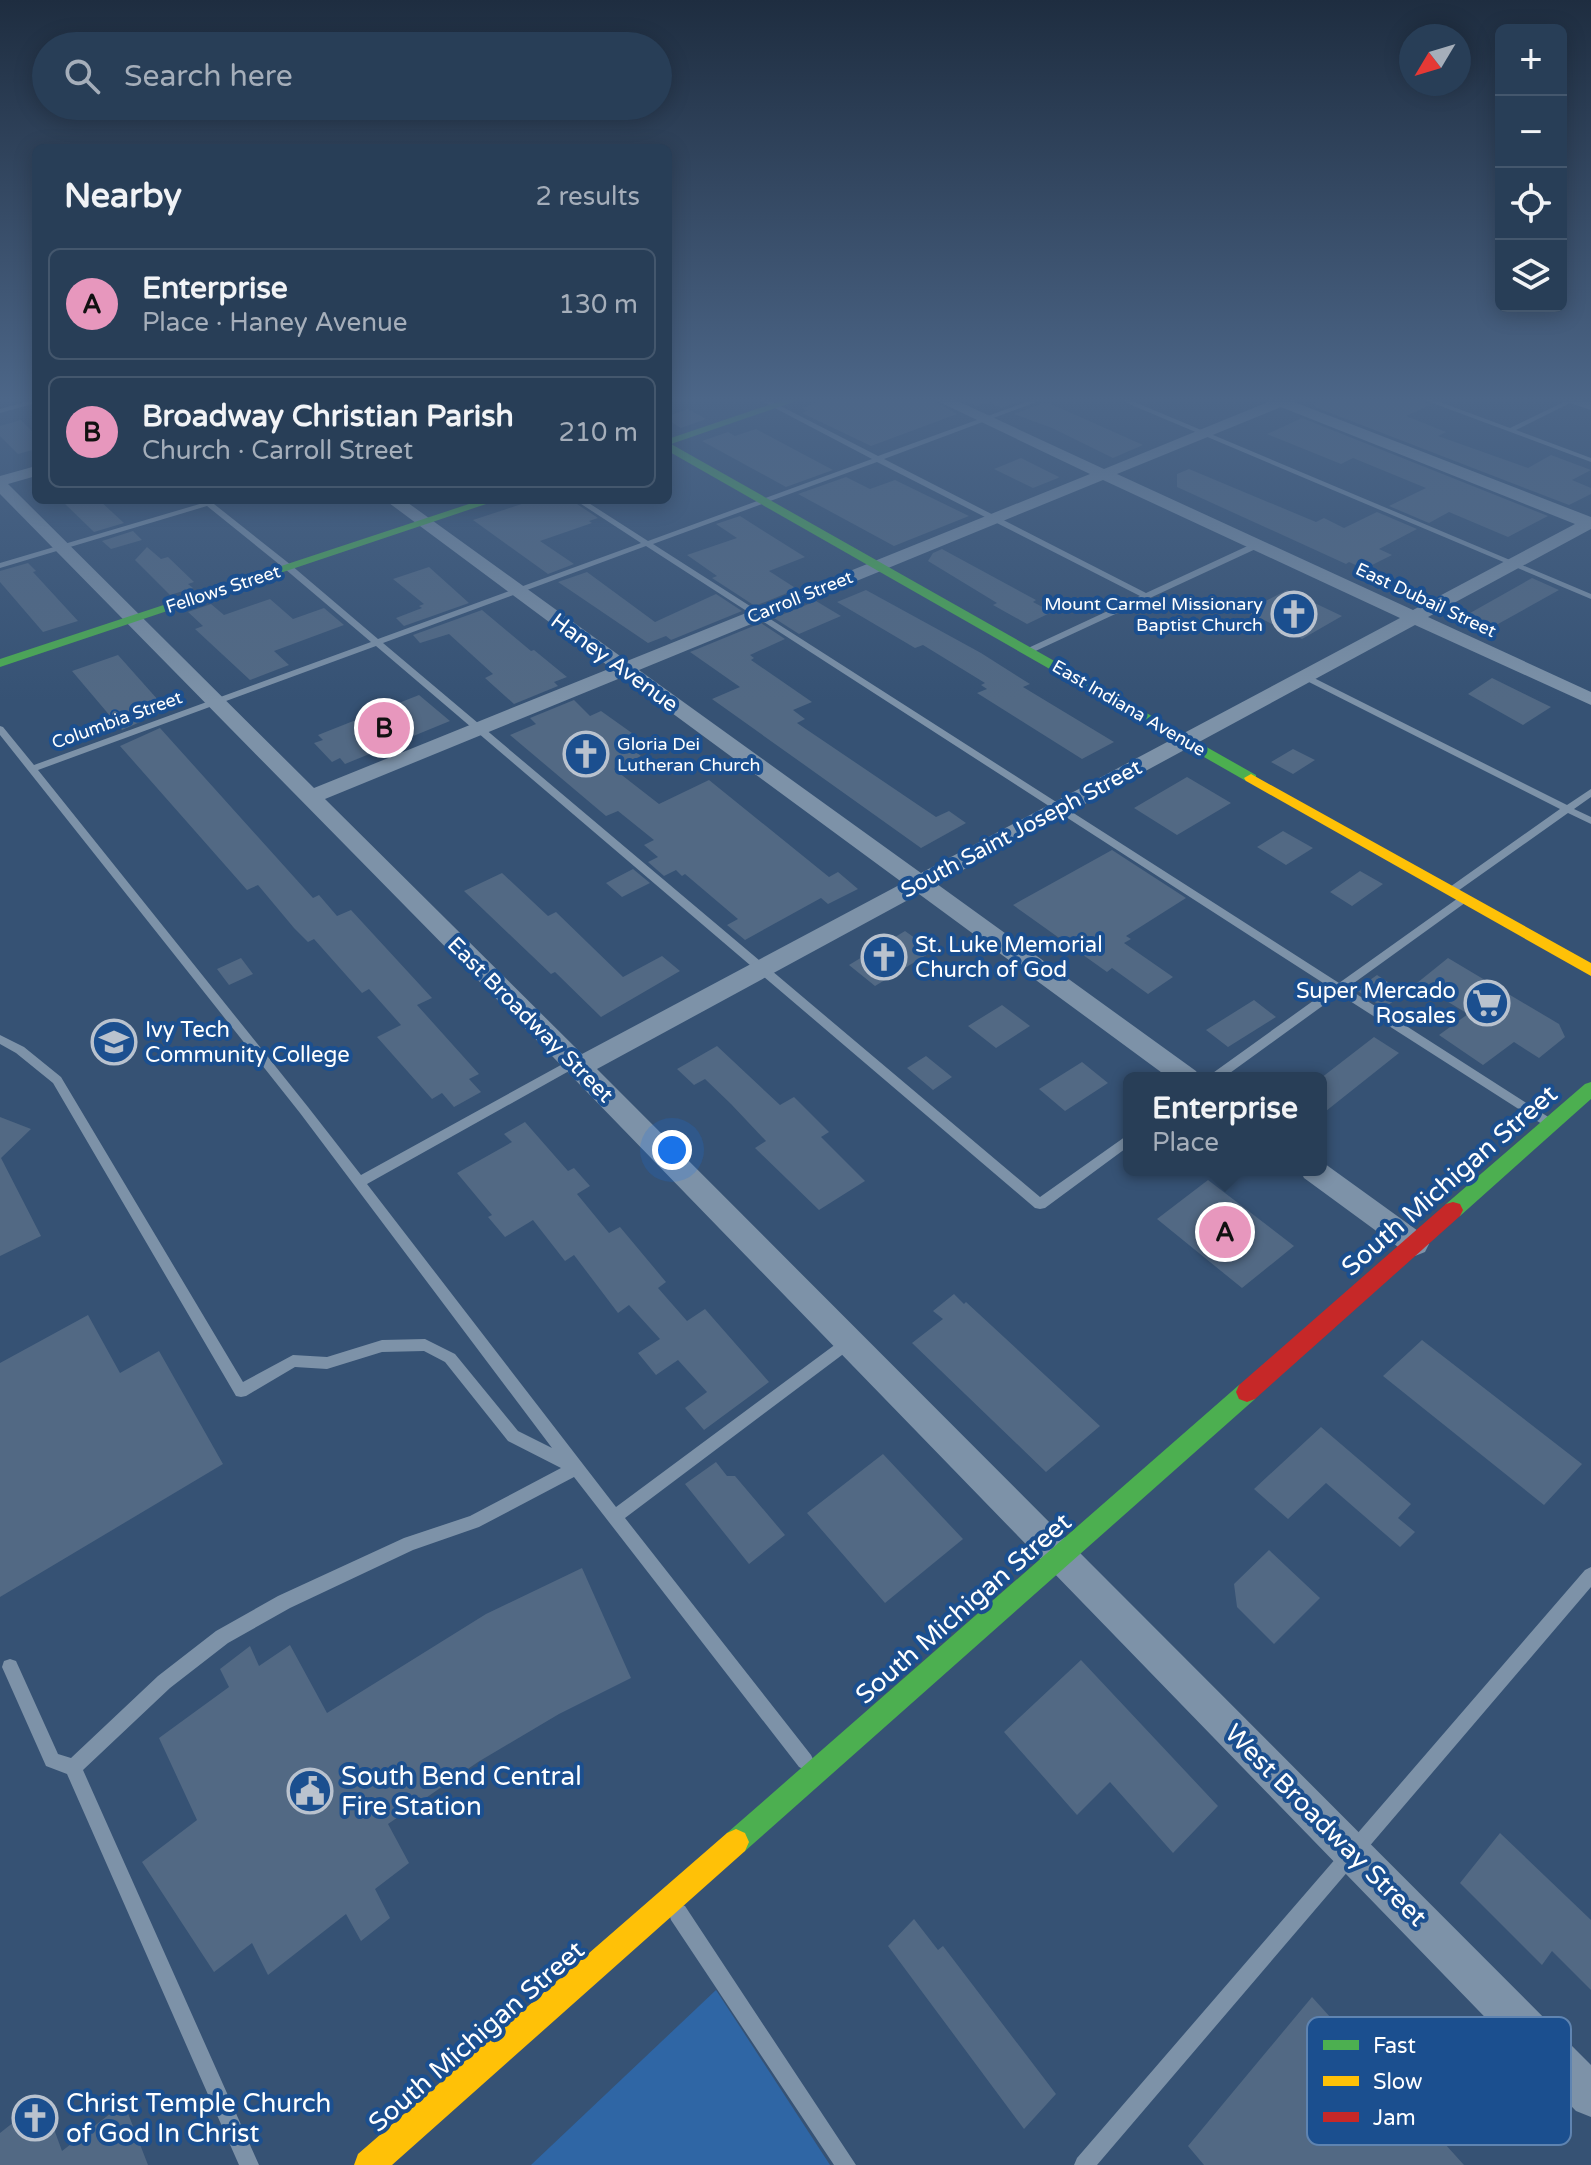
<!DOCTYPE html>
<meta charset="utf-8">
<style>
:root{--surface:#283e57;--page:#344961;--text:#f1f3f6;--muted:#a5aeba;--line:#44576d;--accent:#e797bd}
body{margin:0;font-family:"Varela Round",sans-serif;background:var(--page);color:var(--text)}
.controls{position:absolute;right:24px;top:24px;display:grid;overflow:hidden;border-radius:12px;box-shadow:0 4px 20px #0003}
.controls button{width:72px;height:72px;display:grid;place-items:center;padding:0;border:0;border-bottom:2px solid var(--line);background:var(--surface);color:var(--text);font:40px sans-serif}
.compass{position:absolute;left:1399px;top:24px;width:72px;height:72px;border-radius:50%;background:var(--surface);box-shadow:0 4px 20px #0003;rotate:232deg}
.you{position:absolute;left:672px;top:1150px;width:28px;height:28px;margin:-20px;border:6px solid #fff;border-radius:50%;background:#1a73e8;box-shadow:0 0 0 12px #1a73e833}
.badge{display:grid;place-items:center;width:52px;height:52px;border-radius:50%;background:var(--accent);color:#111;font-size:26px;font-weight:700}
.pin{position:absolute;translate:-50% -50%;border:4px solid #fff;box-shadow:0 2px 8px #0006}
.popup{position:absolute;left:1123px;top:1072px;width:204px;height:104px;box-sizing:border-box;display:grid;place-content:center;border-radius:12px;background:var(--surface);filter:drop-shadow(0 2px 6px #0005);font-size:26px;white-space:nowrap;color:var(--muted)}
.popup b{font-size:30px;color:var(--text)}
.popup::after{content:'';position:absolute;left:50%;top:100%;margin-left:-16px;border:16px solid transparent;border-top-color:var(--surface)}
.list{margin:0;padding:0;list-style:none}
h2{display:flex;justify-content:space-between;align-items:center;height:104px;margin:0;padding:0 32px;font-size:34px}
h2 small{font-size:26px;font-weight:400;color:var(--muted)}
.list li{display:grid;grid-template-columns:52px 1fr auto;gap:24px;align-items:center;box-sizing:border-box;height:112px;margin:0 16px 16px;padding:0 16px;border:2px solid var(--line);border-radius:12px}
.list b{display:block;font-size:30px;white-space:nowrap}
.list p{margin:0;font-size:26px;white-space:nowrap;color:var(--muted)}
.list em{font-size:26px;font-style:normal;color:var(--muted)}
.icon{flex:none;width:44px;height:44px;fill:none;stroke:currentColor;stroke-width:2;stroke-linecap:round;stroke-linejoin:round}
.map{position:relative;flex:none;width:1591px;height:2165px;overflow:hidden}
.search{position:absolute;background:var(--surface);box-shadow:0 4px 20px #0003;left:32px;top:32px;width:640px;height:88px;display:flex;align-items:center;gap:20px;box-sizing:border-box;padding:0 28px;border-radius:44px;color:var(--muted);font-size:30px}
.panel{position:absolute;background:var(--surface);box-shadow:0 4px 20px #0003;left:32px;top:144px;width:640px;height:360px;border-radius:12px}
.map>svg:first-child{display:block}
.green{fill:#2f66a5}
.building{fill:#526984}
.lines{fill:none;stroke-linecap:round;stroke-linejoin:round}
.lane{fill:#7d92a8;fill-rule:evenodd}
.street{fill:#7d92a8;fill-rule:evenodd}
.fast{fill:#4caf50;fill-rule:evenodd}
.slow{fill:#ffc107;fill-rule:evenodd}
.jam{fill:#c62828;fill-rule:evenodd}
.labels{text-anchor:middle;stroke-width:8;stroke-linejoin:round;paint-order:stroke}
.far-street-label{font-size:18px;fill:#fff;stroke:#1b4f8f}
.far-poi-label{font-size:18px;fill:#fff;stroke:#1b4f8f;text-anchor:end}
.street-label{font-size:22px;fill:#fff;stroke:#1b4f8f}
.poi-label{font-size:22px;fill:#fff;stroke:#1b4f8f;text-anchor:start}
.near-street-label{font-size:26px;fill:#fff;stroke:#1b4f8f}
.near-poi-label{font-size:26px;fill:#fff;stroke:#1b4f8f;text-anchor:start}
.key{fill:#1b4f8f;stroke:#5f84b1;stroke-width:2}
.key-label{font-size:22px;fill:#fff}
</style>
<div class="map">
<svg width="1591" height="2165" viewBox="0 0 1591 2165">
<rect width="100%" height="100%" fill="#365274"/>
<path class="green" d="M716,1990L830,2165H531Z"/>
<path class="building" d="M830,398H928L957,414L871,446L802,413L807,411L802,408Z
M959,398H1027L1002,408L989,402L976,406Z
M1326,398H1416L1430,405L1406,416L1446,432L1438,436L1528,468L1551,455L1591,470L1572,480L1591,488V494L1569,505L1315,407L1314,404Z
M1046,402L1087,420L1143,445L1113,458L1052,428L1014,414Z
M688,409L706,419L681,428L668,420V416Z
M1302,418L1548,516L1508,537L1449,512L1429,523L1389,506L1426,488L1353,458L1341,464L1267,434Z
M21,420L36,435V449L18,454L0,436V426Z
M756,429L833,470L786,487L702,441L728,432L735,436Z
M1021,458L1059,477L1058,478L1033,488L994,469Z
M1189,469L1316,522L1324,518L1344,528L1377,512L1417,529L1379,549L1392,555L1364,569L1349,562L1346,564L1177,487V474Z
M846,477L870,489L895,480L969,516L894,546L798,494Z
M61,500H99L124,523L94,532Z
M534,500H571L598,518L589,521L592,523L540,541L574,564L548,574L473,520Z
M740,516L805,557L769,571L797,589L755,606L712,578L717,576L687,555L737,538L716,524Z
M133,531L142,540L111,549L102,541Z
M147,547L161,559L168,557L194,582L188,584L193,588L170,595L135,560Z
M942,549L1036,600L1033,602L1052,612L1027,624L993,605L997,603L928,561L933,553Z
M28,563L36,571L33,572L78,621L43,632L0,582V571Z
M429,567L469,603L404,626L396,618L422,608L419,606L424,604L393,579Z
M587,572L655,622L716,594L742,611L671,640L666,636L648,643L558,582Z
M1532,578L1559,590L1489,629L1463,617Z
M866,590L981,653L1030,684L1023,687L1114,742L1082,759L977,693L987,689L981,685L985,683L923,645L915,648L837,602Z
M1287,590L1342,616L1302,639L1246,611Z
M270,599L293,619L324,608L344,625L274,651L289,665L250,680L195,629L203,626L188,612L211,604L224,615Z
M816,601L841,616L799,634L774,618Z
M482,610L531,651L534,650L567,677L554,682L558,686L514,704L485,678L493,674L449,634L420,643L413,635Z
M761,623L785,639L750,655L754,658L751,660L812,702L793,710L805,719L797,723L936,817L949,811L966,823L921,848L712,699L740,687L690,652Z
M118,655L167,710L122,730L72,671Z
M1492,678L1551,707L1523,725L1468,694Z
M419,695L450,721L345,764L340,758L332,762L314,743L323,740L318,735Z
M574,700L590,716L601,711L646,743L633,750L641,756L614,769L659,804L709,780L829,877L838,872L858,889L828,904L821,898L745,940L727,925L738,919L685,874L682,876L676,870L664,876L648,862L658,857L644,845L654,840L618,811L606,816L510,735L536,724L530,718Z
M160,728L313,898L319,895L337,916L351,910L432,998L417,1005L479,1074L469,1079L481,1092L454,1107L442,1093L432,1099L377,1037L401,1025L369,989L362,993L314,939L308,942L294,928L258,885L247,890L120,746Z
M1293,749L1315,760L1293,774L1271,762Z
M1187,777L1231,803L1177,835L1134,808Z
M1283,831L1313,848L1286,865L1257,847Z
M1112,850L1186,898L1126,936L1131,939L1124,943L1173,977L1148,994L1112,968L1107,972L1013,905Z
M633,869L650,883L622,897L606,883Z
M1360,871L1383,884L1352,906L1330,892Z
M502,873L548,916L556,912L623,977L662,956L680,971L601,1017L555,972L551,974L464,891Z
M905,931L933,951L875,986L849,965Z
M241,958L253,974L229,985L217,969Z
M1448,958L1559,1024L1565,1037L1539,1058L1514,1042L1483,1065L1439,1035L1468,1014L1417,983Z
M1377,975L1405,993L1384,1008L1356,990Z
M1254,1000L1276,1017L1228,1047L1206,1030Z
M1002,1005L1030,1026L996,1048L968,1026Z
M1374,1037L1399,1053L1321,1115V1078Z
M717,1046L780,1105L794,1097L829,1132L821,1137L865,1181L819,1210L755,1148L766,1141L731,1104L705,1079L694,1085L677,1069Z
M926,1056L952,1077L933,1090L907,1068Z
M1082,1062L1108,1083L1065,1111L1039,1089Z
M0,1117L31,1129L1,1158L41,1236L0,1256Z
M525,1122L568,1171L574,1168L590,1186L577,1194L609,1233L620,1227L666,1282L658,1288L687,1321L705,1309L769,1382L704,1430L685,1408L707,1392L678,1360L656,1375L638,1353L660,1339L629,1305L618,1313L574,1255L565,1261L533,1220L505,1237L488,1217L492,1215L457,1173L512,1142L504,1134Z
M1208,1180L1294,1246L1242,1288L1157,1219Z
M954,1294L964,1304L966,1302L1100,1426L1046,1472L912,1343L943,1319L933,1311Z
M88,1315L120,1373L159,1351L223,1464L0,1597V1363Z
M1422,1340L1582,1464L1544,1505L1383,1376Z
M1321,1427L1411,1504L1398,1518L1415,1532L1400,1547L1326,1483L1288,1519L1254,1489Z
M883,1454L963,1539L885,1603L807,1513Z
M716,1462L727,1476H735L785,1535L749,1564L685,1484Z
M1269,1550L1320,1598L1274,1644L1237,1607L1234,1584Z
M582,1568L631,1678L559,1714L478,1762L388,1824L409,1863L375,1889L390,1918L361,1941L346,1914L268,1975L252,1943L214,1972L142,1862L197,1820L159,1738L229,1687L220,1669L250,1646L259,1666L290,1645L327,1713L486,1614Z
M1081,1660L1218,1806L1173,1853L1110,1782L1077,1815L1004,1732Z
M1500,1833L1591,1920V1990L1552,1951L1542,1965L1460,1883Z
M914,1919L938,1950L943,1946L1056,2094L1024,2129L888,1946Z
M1312,1997L1464,2165H1204L1188,2146Z
M43,2099L62,2151L124,2103L148,2165H0V2133Z"/>
<g class="lines">
<path class="lane" d="M756,398H765L878,456L1037,398H1047L884,459L1146,593L1254,543H1260V547L1029,654L1025,651L1026,649L1140,596L877,462L653,544L1339,983L1461,896H1469L1470,898L1469,900L1347,988L1553,1120L1555,1123L1553,1126H1545L1339,994L1223,1078H1208L1210,1075L1331,988L646,546L383,643L1040,1197L1129,1134V1146L1045,1208L1040,1209L1035,1208L376,646L38,770L308,1107L361,1175L570,1060H578L580,1063L578,1066L367,1184L616,1507L844,1338L849,1336L854,1338L856,1342L854,1346L625,1518L811,1755L814,1761L811,1767L805,1770L799,1767L574,1477L479,1527L413,1550L290,1608L228,1643L170,1688L83,1770L259,2165H239L67,1774L46,1766L2,1667L4,1661L10,1659L16,1661L58,1754L71,1758L158,1676L216,1631L278,1596L404,1538L470,1516L561,1468L508,1441L445,1362L424,1351L382,1352L327,1369L295,1367L246,1396L241,1397L236,1396L53,1083L16,1053L0,1044V1035L24,1047L61,1077L243,1382L293,1355L327,1357L382,1340L425,1339L455,1354L518,1431L552,1448L300,1113L0,735V726L3,727L34,765L371,642L285,569L207,506L0,568V563L203,503L200,500H224L214,504L291,565L378,639L641,543L575,500H584L648,541L872,459Z
M1115,398H1125L1591,594V599Z
M1419,398H1429L1510,428L1570,399H1574V401L1516,430L1591,458V462Z
M36,399V403L0,413V409Z
M1304,673L1567,805L1591,789V797L1574,809L1591,817V824L1568,813L1455,893H1447L1446,891L1447,889L1560,809L1301,678L1300,676Z
M1591,1567V1587L1097,2165H1074L1077,2158L1585,1570Z
M678,1904L685,1906L856,2165H834L671,1920L669,1913L671,1906Z"/>
<path class="street" d="M931,398H951L1104,469L1268,402L1263,398H1298L1294,402L1591,517V529L1428,617L1591,692V705L1415,625L937,884L1196,1071L1200,1078H1169L919,894L597,1069L1591,2065V2117L1576,2111L521,1024L0,494V476L36,466V476L8,484L314,788L611,668L385,500H404L627,661L1090,474ZM1281,407L1575,524L1413,610L1117,474ZM1103,480L1400,618L921,873L639,670ZM623,677L903,883L582,1054L325,799Z
M1561,398L1591,401V410L1563,401Z
M1321,1161L1425,1236L1429,1244L1425,1252L1415,1256L1405,1252L1304,1178L1300,1170H1321Z"/>
<path class="fast" d="M789,398H805L671,444L1256,775V781H1246L668,451V439Z
M481,500H498L0,667V659Z
M1591,1082V1099L1460,1216L1453,1218L1446,1216L1443,1210L1446,1204L1585,1084Z
M1247,1382L1255,1385L1258,1392L1255,1399L745,1851L736,1855L727,1851L723,1842L727,1833L1239,1385Z"/>
<path class="slow" d="M1251,774L1591,963V976L1246,781L1244,778Z
M736,1829L745,1833L749,1842L745,1851L392,2165H354L358,2154L727,1833Z"/>
<path class="jam" d="M1453,1202L1460,1204L1463,1210L1460,1216L1255,1399L1247,1402L1239,1399L1236,1392L1239,1385L1446,1204Z"/>
</g>
<linearGradient id="sky" x2="0" y2="1"><stop stop-color="#1e2d40"/><stop offset="0.57" stop-color="#4c6688"/><stop offset="1" stop-color="#4c6688" stop-opacity="0"/></linearGradient>
<rect width="1591" height="701" fill="url(#sky)"/>
<defs>
<g id="church-ring" transform="scale(2.3)"><circle r="9.5" fill="#1b4f8f" stroke="#b9c2ce" stroke-width="1.5"/><path d="M-1.2-6h2.4v3.5h3.3v2.4h-3.3V6h-2.4V-.1h-3.3v-2.4h3.3Z" fill="#b9c2ce"/></g>
<g id="supermarket-ring" transform="scale(2.3)"><circle r="9.5" fill="#1b4f8f" stroke="#b9c2ce" stroke-width="1.5"/><path d="M-6-5.5h2.5l.6 2H6L4.5 2H-2.5L-4.4-4H-6ZM-1.5 3.2a1.3 1.3 0 1 0 .1 0ZM3 3.2a1.3 1.3 0 1 0 .1 0Z" fill="#b9c2ce"/></g>
<g id="university-ring" transform="scale(2.3)"><circle r="9.5" fill="#1b4f8f" stroke="#b9c2ce" stroke-width="1.5"/><path d="M0-5L7-2L0 1L-7-2ZM-4 1L0 2.5L4 1V4Q0 6-4 4Z" fill="#b9c2ce"/></g>
<g id="civic-ring" transform="scale(2.3)"><circle r="9.5" fill="#1b4f8f" stroke="#b9c2ce" stroke-width="1.5"/><path d="M-.6-6.5H3V-4.5H.6V-3L4-1V1h2V6H-6V1h2V-1L-.6-3ZM-1.2 2.5V6h2.4V2.5Z" fill="#b9c2ce"/></g>
</defs>
<g fill-rule="evenodd">
<use href="#church-ring" x="1294" y="614"/>
<use href="#church-ring" x="586" y="754"/>
<use href="#church-ring" x="884" y="957"/>
<use href="#supermarket-ring" x="1487" y="1003"/>
<use href="#university-ring" x="114" y="1042"/>
<use href="#civic-ring" x="310" y="1791"/>
<use href="#church-ring" x="35" y="2118"/>
</g>
<g class="labels">
<g class="far-street-label">
<text transform="translate(223 589) rotate(-18)" y="6">Fellows Street</text>
<text transform="translate(800 597) rotate(-22)" y="6">Carroll Street</text>
<text transform="translate(1426 600) rotate(25)" y="6">East Dubail Street</text>
<text transform="translate(1129 708) rotate(30)" y="6">East Indiana Avenue</text>
<text transform="translate(117 720) rotate(-20)" y="6">Columbia Street</text>
</g>
<g class="far-poi-label">
<text x="1263" y="610">Mount Carmel Missionary<tspan x="1263" dy="21">Baptist Church</tspan></text>
<text x="617" y="750" text-anchor="start">Gloria Dei<tspan x="617" dy="21">Lutheran Church</tspan></text>
</g>
<g class="street-label">
<text transform="translate(615 662) rotate(36)" y="8">Haney Avenue</text>
<text transform="translate(1021 828) rotate(-28)" y="8">South Saint Joseph Street</text>
<text transform="translate(531 1019) rotate(45)" y="8">East Broadway Street</text>
</g>
<g class="poi-label">
<text x="915" y="952">St. Luke Memorial<tspan x="915" dy="25">Church of God</tspan></text>
<text x="1456" y="998" text-anchor="end">Super Mercado<tspan x="1456" dy="25">Rosales</tspan></text>
<text x="145" y="1037">Ivy Tech<tspan x="145" dy="25">Community College</tspan></text>
</g>
<g class="near-street-label">
<text transform="translate(1449 1180) rotate(-41)" y="9">South Michigan Street</text>
<text transform="translate(963 1608) rotate(-41)" y="9">South Michigan Street</text>
<text transform="translate(1326 1825) rotate(45)" y="9">West Broadway Street</text>
<text transform="translate(476 2036) rotate(-41)" y="9">South Michigan Street</text>
</g>
<g class="near-poi-label">
<text x="341" y="1785">South Bend Central<tspan x="341" dy="30">Fire Station</tspan></text>
<text x="66" y="2112">Christ Temple Church<tspan x="66" dy="30">of God In Christ</tspan></text>
</g>
</g>
<rect x="1307" y="2017" width="264" height="128" rx="12" class="key"/>
<rect x="1323" y="2040" width="36" height="10" fill="#4caf50"/>
<rect x="1323" y="2076" width="36" height="10" fill="#ffc107"/>
<rect x="1323" y="2112" width="36" height="10" fill="#c62828"/>
<g class="key-label">
<text x="1373" y="2053">Fast</text>
<text x="1373" y="2089">Slow</text>
<text x="1373" y="2125">Jam</text>
</g>
</svg>
<div class="controls">
<button>+</button>
<button>−</button>
<button><svg class="icon" aria-label="locate" viewBox="0 0 24 24"><circle cx="12" cy="12" r="6"/><path d="M12 2v4M12 18v4M2 12h4M18 12h4"/></svg></button>
<button><svg class="icon" aria-label="layers" viewBox="0 0 24 24"><path d="M12 4l9 5-9 5-9-5zM3 14l9 5 9-5"/></svg></button>
</div>
<svg class="compass" viewBox="-18 -18 36 36"><path d="M0-13l5 13h-10z" fill="#e53935"/><path d="M0 13l5-13h-10z" fill="#a5aeba"/></svg>
<div class="you"></div>
<div class="pin badge" style="left:1225px;top:1232px">A</div>
<div class="popup"><b>Enterprise</b>Place</div>
<div class="pin badge" style="left:384px;top:728px">B</div>
<div class="search"><svg class="icon" aria-label="search" viewBox="0 0 24 24"><circle cx="10" cy="10" r="6"/><path d="M15 15l6 6"/></svg>Search here</div>
<section class="panel">
<h2>Nearby<small>2 results</small></h2>
<ul class="list">
<li><span class="badge">A</span><div><b>Enterprise</b><p>Place · Haney Avenue</p></div><em>130 m</em></li>
<li><span class="badge">B</span><div><b>Broadway Christian Parish</b><p>Church · Carroll Street</p></div><em>210 m</em></li>
</ul>
</section>
</div>
